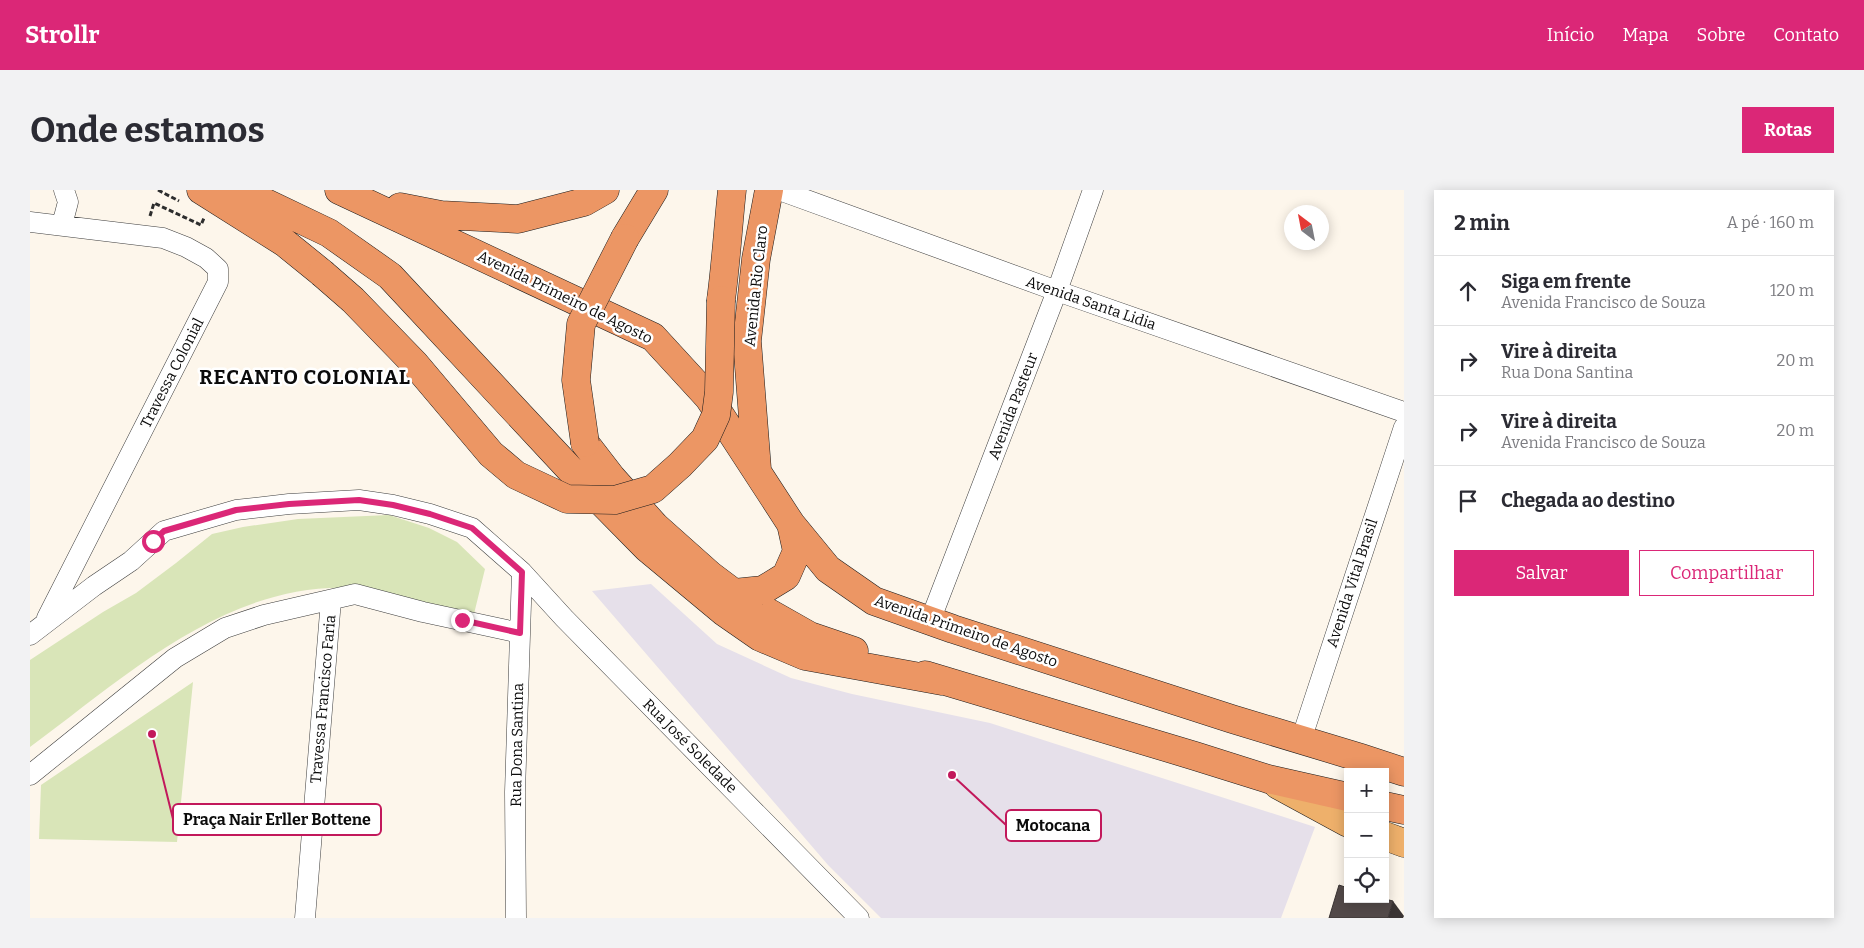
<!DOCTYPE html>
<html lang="pt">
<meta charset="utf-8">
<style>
:root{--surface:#fff;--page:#f2f2f3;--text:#2b2b33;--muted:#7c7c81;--line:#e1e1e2;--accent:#db2777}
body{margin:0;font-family:Bitter,serif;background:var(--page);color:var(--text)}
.controls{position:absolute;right:15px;bottom:15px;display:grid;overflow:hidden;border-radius:0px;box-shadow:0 2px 12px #0003}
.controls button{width:45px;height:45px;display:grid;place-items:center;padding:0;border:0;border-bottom:1px solid var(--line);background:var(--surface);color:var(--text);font:25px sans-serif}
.compass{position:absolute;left:1254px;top:15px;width:45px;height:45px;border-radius:50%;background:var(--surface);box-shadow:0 2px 12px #0003;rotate:328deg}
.stop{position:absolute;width:15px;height:15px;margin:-11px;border:4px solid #db2777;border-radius:50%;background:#fff}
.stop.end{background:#db2777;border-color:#fff;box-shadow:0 1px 5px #0008}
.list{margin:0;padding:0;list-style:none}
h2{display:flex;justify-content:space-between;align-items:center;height:65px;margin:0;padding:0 20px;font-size:21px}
h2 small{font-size:16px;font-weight:400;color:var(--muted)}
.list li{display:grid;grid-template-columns:32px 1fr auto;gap:15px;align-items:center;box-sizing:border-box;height:70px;padding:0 20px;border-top:1px solid var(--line)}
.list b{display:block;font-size:19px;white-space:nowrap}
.list p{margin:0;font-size:16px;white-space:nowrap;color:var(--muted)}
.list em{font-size:16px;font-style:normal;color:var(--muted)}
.actions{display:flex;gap:10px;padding:15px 20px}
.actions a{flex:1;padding:11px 0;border:1px solid var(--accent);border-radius:0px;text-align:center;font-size:18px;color:var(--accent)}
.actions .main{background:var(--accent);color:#fff}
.icon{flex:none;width:28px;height:28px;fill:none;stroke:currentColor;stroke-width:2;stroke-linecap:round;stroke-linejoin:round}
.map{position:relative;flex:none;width:1374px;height:728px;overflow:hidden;border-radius:0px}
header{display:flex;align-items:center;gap:30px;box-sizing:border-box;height:70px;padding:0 25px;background:var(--accent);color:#fff}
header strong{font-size:24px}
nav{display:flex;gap:28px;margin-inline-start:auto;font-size:18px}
.intro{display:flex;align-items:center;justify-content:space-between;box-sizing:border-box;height:120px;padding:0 30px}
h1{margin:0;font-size:35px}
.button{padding:12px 22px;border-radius:0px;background:var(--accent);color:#fff;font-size:18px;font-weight:700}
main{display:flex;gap:30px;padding:0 30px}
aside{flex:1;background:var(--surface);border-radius:0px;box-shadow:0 2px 12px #0003}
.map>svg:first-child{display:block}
.industrial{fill:#e6e0ea}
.green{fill:#d9e5b8}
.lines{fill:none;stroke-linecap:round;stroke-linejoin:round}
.minor-casing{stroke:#3e3e3e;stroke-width:21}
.primary-casing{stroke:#1c1c1c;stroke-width:29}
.trunk-casing{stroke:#1c1c1c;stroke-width:29}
.path{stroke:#2d2d2d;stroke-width:3;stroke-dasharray:5 2.5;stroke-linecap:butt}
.minor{stroke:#fff;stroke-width:20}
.primary{stroke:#eeb06b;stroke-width:28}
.trunk{stroke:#ec9664;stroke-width:28}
.trunk-bridge-casing{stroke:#1c1c1c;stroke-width:29;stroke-linecap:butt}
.trunk-bridge{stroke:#ec9664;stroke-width:28}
.shaded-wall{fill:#3a3433}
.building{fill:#534a49;stroke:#3a3433}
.route{stroke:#db2777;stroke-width:6}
.labels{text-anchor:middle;stroke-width:5;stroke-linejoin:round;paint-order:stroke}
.street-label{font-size:15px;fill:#0b0b0b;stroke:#fff}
.district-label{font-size:20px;font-weight:bold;letter-spacing:1px;fill:#0b0b0b;stroke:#fff}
.leader{fill:none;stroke:#c2185b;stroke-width:2}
.callout-dot{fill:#c2185b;stroke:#fff;stroke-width:2}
.callout{fill:#fff;stroke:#c2185b;stroke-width:2}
.callout-label{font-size:16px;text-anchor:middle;font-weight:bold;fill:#0b0b0b}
</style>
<header>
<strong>Strollr</strong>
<nav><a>Início</a><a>Mapa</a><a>Sobre</a><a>Contato</a></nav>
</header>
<div class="intro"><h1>Onde estamos</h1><a class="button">Rotas</a></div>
<main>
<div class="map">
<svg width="1374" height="728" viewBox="0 0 1374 728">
<rect width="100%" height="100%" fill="#fdf6eb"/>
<path class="industrial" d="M621,394L687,454L761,488L822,504L960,533L1285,637L1251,728H851L798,675L562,401Z"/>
<path class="green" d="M359,325L399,338L427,352L455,379L443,428C415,421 387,414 359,406C347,403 334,398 322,398C196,392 95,487 0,557V470L73,422L106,403L146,373L182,344L213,337L268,329Z
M163,492L147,652L9,649L11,595Z"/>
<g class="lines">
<g class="minor-casing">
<path id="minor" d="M749,0L1027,101L1374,222
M0,32L133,48L156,57L176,68L188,79V92L17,428
M32,35L38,12L34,0
M900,431L1027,101L1063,0
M0,445L64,396L101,371L134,341L206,320L259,314L329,310L363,315L400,324L442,338L492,382L534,428L829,728
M1271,550L1374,237
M0,585L145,468L195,438L234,425L325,404L393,422L490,443
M275,728L301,410
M486,728L485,602L492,382"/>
</g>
<g class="primary-casing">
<path id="primary" d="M1248,595L1318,633
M1355,646L1374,653"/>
</g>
<g class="trunk-casing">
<path id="trunk" d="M171,0L255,53L292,83
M209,0L299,43L360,86L550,290L617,358L694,422L730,447L775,466L912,491
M309,0L623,147L679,208L761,334L798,379L844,411L923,439L1202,529L1331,568L1374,582
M370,17L411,25L488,29L554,12L575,0
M595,48L624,0
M691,110C696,73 698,37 702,0
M555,253L582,288L625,336L680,385L704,403L780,446L824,461
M727,279L717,151L726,69L739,0
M704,403L733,400L756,386L767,361L761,334
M895,485L1165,566L1238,589L1318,607
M1355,616L1374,620"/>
</g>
<path class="path" d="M128,0L149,11
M120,26L124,13L171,35L174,28"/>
<use href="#minor" class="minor"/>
<use href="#primary" class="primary"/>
<use href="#trunk" class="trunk"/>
<g class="trunk-bridge-casing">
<path id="trunk-bridge" d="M292,83L323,110L385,174L461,264L486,285L537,309L585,310L623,299L650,275L675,249L686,225L689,202L691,110
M555,253L546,190L551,134L595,48"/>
</g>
<use href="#trunk-bridge" class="trunk-bridge"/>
</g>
<path class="shaded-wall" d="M1363,711L1374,726L1373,728H1358Z"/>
<path class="building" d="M1309,695L1318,698V709H1355L1363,711L1358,728H1299Z"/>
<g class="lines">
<path class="route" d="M123,351L134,341L206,320L259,314L329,310L363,315L400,324L442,338L492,382L490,443L432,430"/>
</g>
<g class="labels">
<g class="street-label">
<text transform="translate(726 96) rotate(-84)" y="5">Avenida Rio Claro</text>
<text transform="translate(535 107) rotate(26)" y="5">Avenida Primeiro de Agosto</text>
<text transform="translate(1061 113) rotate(19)" y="5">Avenida Santa Lidia</text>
<text transform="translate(142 183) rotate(-63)" y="5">Travessa Colonial</text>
<text transform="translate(983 216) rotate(-69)" y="5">Avenida Pasteur</text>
<text transform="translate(1322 393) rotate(-72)" y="5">Avenida Vital Brasil</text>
<text transform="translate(936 441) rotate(19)" y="5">Avenida Primeiro de Agosto</text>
<text transform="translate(293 509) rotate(-85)" y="5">Travessa Francisco Faria</text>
<text transform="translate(487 555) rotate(-89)" y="5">Rua Dona Santina</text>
<text transform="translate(660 556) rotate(45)" y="5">Rua José Soledade</text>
</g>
<g class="district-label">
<text x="275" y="194">RECANTO COLONIAL</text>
</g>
</g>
<path class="leader" d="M122 544L143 629M922 585L976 635"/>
<g class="callout-dot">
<circle cx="122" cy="544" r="5"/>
<circle cx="922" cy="585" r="5"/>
</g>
<g class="callout">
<rect x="143" y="614" width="208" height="31" rx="5"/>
<rect x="976" y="620" width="95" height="31" rx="5"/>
</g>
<g class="callout-label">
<text x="247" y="635">Praça Nair Erller Bottene</text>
<text x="1023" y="641">Motocana</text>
</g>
</svg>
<div class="controls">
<button>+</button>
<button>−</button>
<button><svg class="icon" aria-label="locate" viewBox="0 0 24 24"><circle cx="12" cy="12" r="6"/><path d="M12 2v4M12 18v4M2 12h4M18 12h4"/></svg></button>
</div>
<svg class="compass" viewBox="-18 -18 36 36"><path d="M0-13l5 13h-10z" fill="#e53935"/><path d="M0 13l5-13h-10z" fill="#7c7c81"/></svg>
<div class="stop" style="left:123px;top:351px"></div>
<div class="stop end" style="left:432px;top:430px"></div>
</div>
<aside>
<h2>2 min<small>A pé · 160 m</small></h2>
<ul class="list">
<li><svg class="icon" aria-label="ahead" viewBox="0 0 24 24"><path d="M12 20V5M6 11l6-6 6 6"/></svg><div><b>Siga em frente</b><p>Avenida Francisco de Souza</p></div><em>120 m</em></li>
<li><svg class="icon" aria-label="right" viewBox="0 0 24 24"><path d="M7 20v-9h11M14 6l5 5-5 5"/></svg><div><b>Vire à direita</b><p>Rua Dona Santina</p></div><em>20 m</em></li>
<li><svg class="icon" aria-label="right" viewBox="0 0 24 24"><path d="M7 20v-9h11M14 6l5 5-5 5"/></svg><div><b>Vire à direita</b><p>Avenida Francisco de Souza</p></div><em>20 m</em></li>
<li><svg class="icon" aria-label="arrive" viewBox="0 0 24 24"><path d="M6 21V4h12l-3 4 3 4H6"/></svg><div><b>Chegada ao destino</b></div></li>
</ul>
<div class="actions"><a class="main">Salvar</a><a>Compartilhar</a></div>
</aside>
</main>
